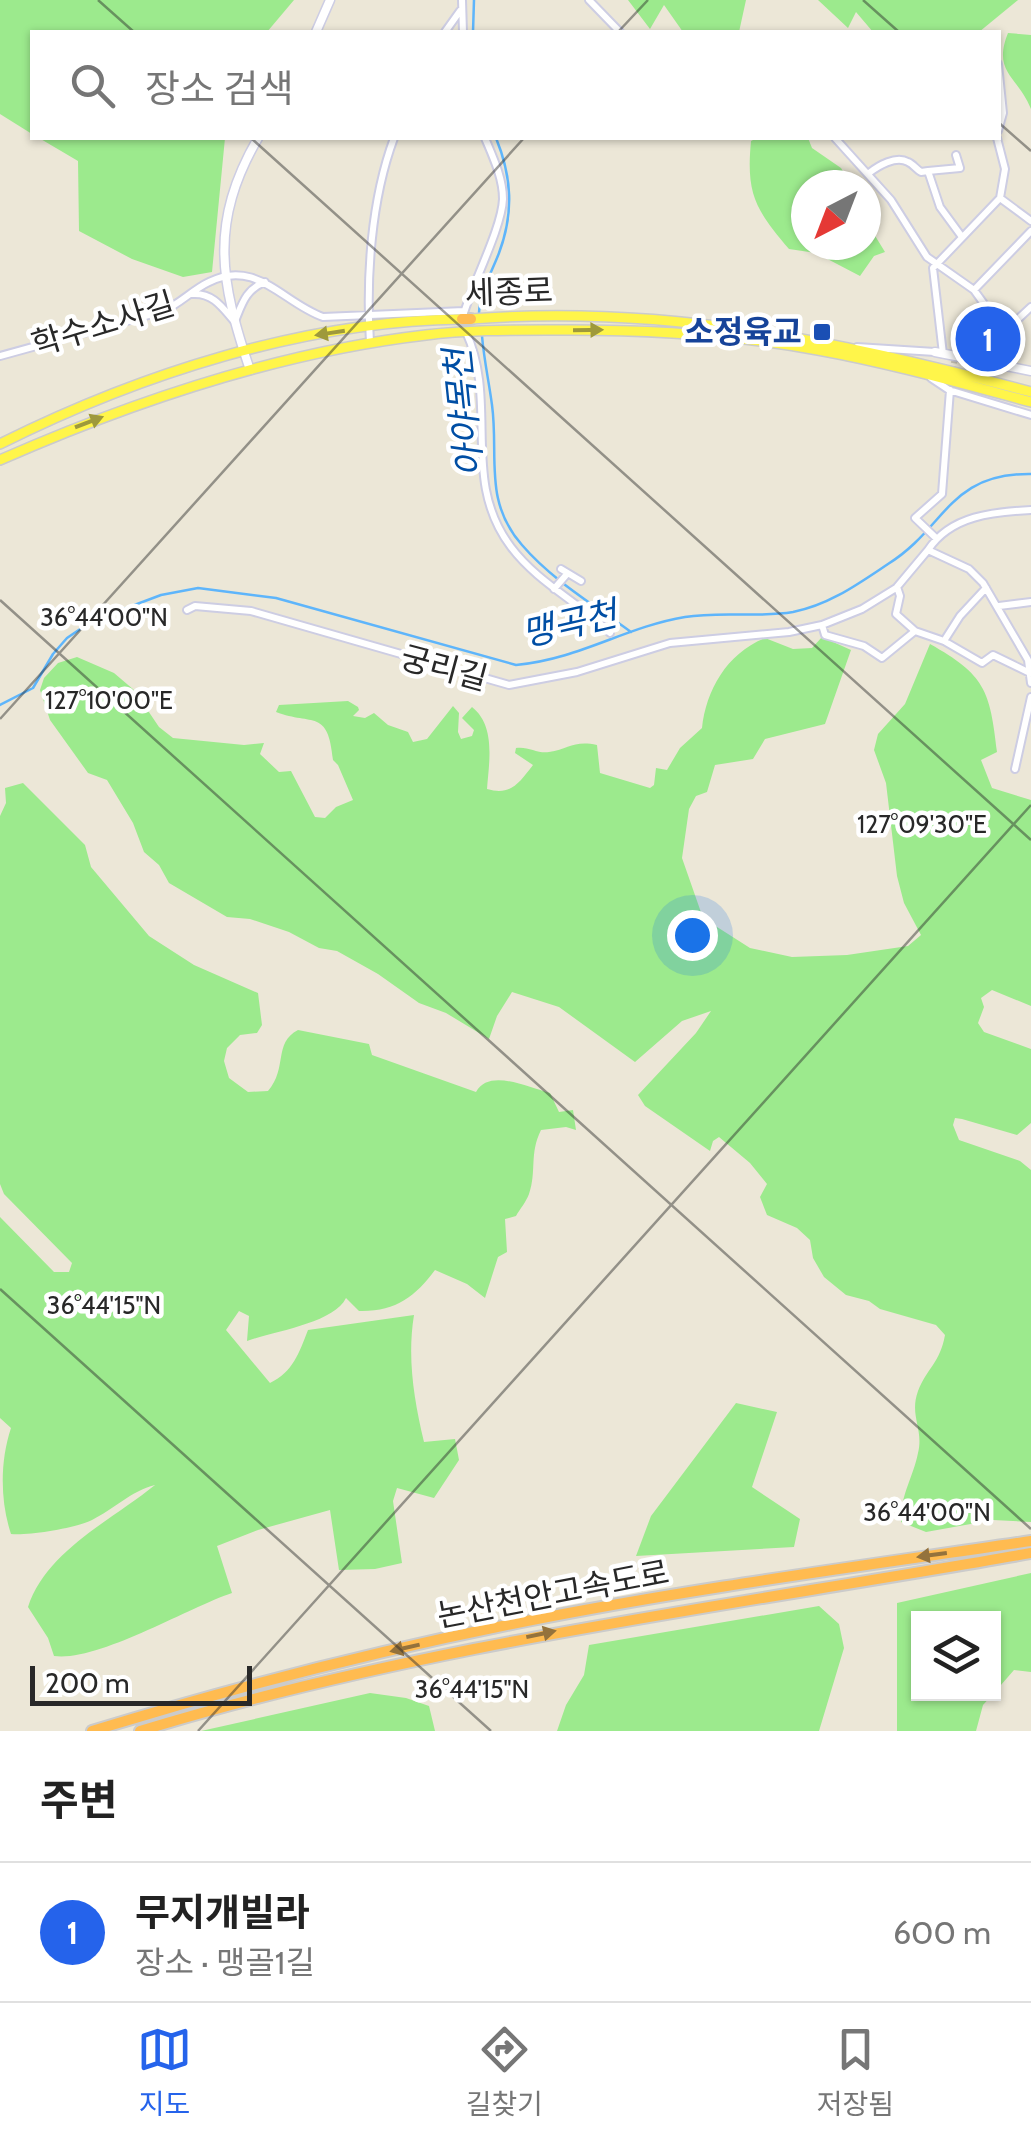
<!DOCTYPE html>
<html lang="ko">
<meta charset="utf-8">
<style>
:root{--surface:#fff;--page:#f2f2f2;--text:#222;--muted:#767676;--line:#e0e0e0;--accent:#2563eb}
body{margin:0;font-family:Cabin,"Noto Sans KR",sans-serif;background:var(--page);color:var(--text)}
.controls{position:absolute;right:30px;bottom:30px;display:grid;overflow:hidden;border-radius:0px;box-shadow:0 2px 8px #0004}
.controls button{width:90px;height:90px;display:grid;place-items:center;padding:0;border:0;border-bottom:2px solid var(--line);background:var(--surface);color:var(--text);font:50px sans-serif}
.compass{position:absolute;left:791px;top:170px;width:90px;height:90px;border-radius:50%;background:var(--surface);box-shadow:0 2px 8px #0004;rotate:222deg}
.scale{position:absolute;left:30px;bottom:25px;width:222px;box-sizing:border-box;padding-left:10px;border:5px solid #282828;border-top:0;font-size:28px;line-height:35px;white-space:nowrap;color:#282828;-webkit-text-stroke:8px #fff;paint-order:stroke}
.you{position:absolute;left:692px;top:935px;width:35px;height:35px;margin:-25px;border:8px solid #fff;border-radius:50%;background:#1a73e8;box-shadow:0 0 0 15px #1a73e833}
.badge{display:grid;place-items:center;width:65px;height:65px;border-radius:50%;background:var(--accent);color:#fff;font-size:32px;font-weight:700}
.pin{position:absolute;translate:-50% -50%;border:5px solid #fff;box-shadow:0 2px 10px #0006}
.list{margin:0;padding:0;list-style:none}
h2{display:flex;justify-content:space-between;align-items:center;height:130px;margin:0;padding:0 40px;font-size:42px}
h2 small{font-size:32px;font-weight:400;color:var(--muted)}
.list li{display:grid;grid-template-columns:65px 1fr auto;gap:30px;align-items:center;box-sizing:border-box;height:140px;padding:0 40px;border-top:2px solid var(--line)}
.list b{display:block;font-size:38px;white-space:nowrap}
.list p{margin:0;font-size:32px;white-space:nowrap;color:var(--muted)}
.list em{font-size:32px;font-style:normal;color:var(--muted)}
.icon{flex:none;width:55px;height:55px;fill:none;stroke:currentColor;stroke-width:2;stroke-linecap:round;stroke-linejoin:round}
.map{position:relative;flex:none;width:1031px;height:1731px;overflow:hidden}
.search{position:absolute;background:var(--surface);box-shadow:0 2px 8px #0004;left:30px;right:30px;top:30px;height:110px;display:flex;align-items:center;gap:25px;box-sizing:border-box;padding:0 35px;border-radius:0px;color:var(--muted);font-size:38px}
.sheet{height:270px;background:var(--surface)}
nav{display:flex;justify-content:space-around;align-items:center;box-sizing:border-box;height:140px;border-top:2px solid var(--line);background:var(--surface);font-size:28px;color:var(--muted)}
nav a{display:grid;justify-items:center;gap:5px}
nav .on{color:var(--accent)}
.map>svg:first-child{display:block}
.green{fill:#9cea8d}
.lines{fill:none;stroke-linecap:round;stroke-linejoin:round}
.stream{stroke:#5eb5fb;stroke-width:2.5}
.street-tunnel{stroke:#c5c1b4;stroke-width:6;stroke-dasharray:6 3;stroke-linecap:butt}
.street-casing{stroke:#cdcde3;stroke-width:10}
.secondary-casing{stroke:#cdcde3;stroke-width:11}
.primary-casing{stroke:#cbcbcb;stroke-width:12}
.highway-casing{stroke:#cbcbcb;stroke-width:14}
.street{stroke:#fff;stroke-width:6}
.secondary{stroke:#fff;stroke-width:8}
.primary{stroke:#fff54a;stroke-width:9}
.highway{stroke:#ffbb50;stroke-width:10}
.oneway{fill:#9e993b}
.oneway2{fill:#94723c}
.ticks{fill:none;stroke:#282828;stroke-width:2.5;stroke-opacity:0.45}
.transit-dot{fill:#1a4fb4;stroke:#fff;stroke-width:4}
.labels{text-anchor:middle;stroke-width:9;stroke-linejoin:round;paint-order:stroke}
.street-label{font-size:32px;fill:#282828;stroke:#fff}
.transit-label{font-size:32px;font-weight:bold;fill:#164399;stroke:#fff;text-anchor:end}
.water-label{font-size:35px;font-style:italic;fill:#004ea4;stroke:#fff}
.ticks-label{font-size:25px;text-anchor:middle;fill:#282828;stroke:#fff;stroke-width:9;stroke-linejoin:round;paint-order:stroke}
</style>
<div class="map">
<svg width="1031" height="1731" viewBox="0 0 1031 1731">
<rect width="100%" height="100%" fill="#ece7d7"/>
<path class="green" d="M0,0H294L267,32H32V134L0,114Z
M628,0H746L739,32H683L664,5L650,29Z
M818,0H1018L979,32H873L856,12L848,28Z
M1008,33L1031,35V109C1018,76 992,73 1008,33Z
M39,138H225L212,272L183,277L132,259L79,231L78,161Z
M757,138H808L812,148L841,168L851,185H806V245H866V221L885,252L874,256L860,276L816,253L789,249C755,209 746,194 751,141Z
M822,637L851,650L825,724L765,739L753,759L715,765L707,792L696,796L689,809L682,858L703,918L750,948L792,957L847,955L908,946L921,935L904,903L897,876L886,783L874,750L878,734L905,704L930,644C985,675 990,690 997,752L981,760L992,788L1031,800V1006L992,990L981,998L984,1007L978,1023L984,1032L1031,1049V1123L1017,1135L962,1119L955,1118L953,1125L959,1140L1020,1161L1031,1170V1522L993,1520L926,1532L901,1522C900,1496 913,1478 918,1453C924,1429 909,1416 918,1391C927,1368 940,1363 945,1335L936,1325L880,1309L869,1301L846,1295L824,1277L813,1258L810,1240L797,1228L767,1215L760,1197L767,1184L750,1163L719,1137L713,1141L710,1151L645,1106L638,1095L696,1033L711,1011L682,1021L635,1062L559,1007L512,992L497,1016L489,1039L446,1013L419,1003L378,974L337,951L319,948L289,932L250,919L227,917L169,883L159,865L144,852L133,823L107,780L88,773L50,720L40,690L44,678L58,663L77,657L114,673L134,690L159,727L173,738L244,745L264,743L260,754L279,772L291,771L315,817L325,818L336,807L353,800L338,765L333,760C328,708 313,726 276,712L279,705L348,701L358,707L359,710L353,716L365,718L374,713L388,725L408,732L413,742L427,739L453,706L459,713L458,732L461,739L472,736L474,730L462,718L472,707C496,726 489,762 487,789C511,796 519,783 533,765L515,753L516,748C528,746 538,754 549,752C569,749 574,740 597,745L600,773L650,788L654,785L656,768L667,770L680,748L702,728C706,690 727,653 765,638L793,649L812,648Z
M23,783L85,845L91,867L149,936L194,965L258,993L262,1025L257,1033L240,1035L227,1048L224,1061L229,1078L248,1092L268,1091C288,1068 273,1043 298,1030L369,1044L372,1055L476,1092C489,1068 527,1087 550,1093L559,1112L573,1110L576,1130L566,1127L541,1130C529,1154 537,1171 529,1194C526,1202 520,1209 516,1216L505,1219L507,1252L498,1257L485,1298L467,1284L435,1270C415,1297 395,1312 359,1311L346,1298C334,1323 275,1331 247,1341L249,1316L239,1311L226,1330L270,1383C293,1372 299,1353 308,1330L414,1315C407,1358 414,1400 424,1442L455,1439L459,1460L434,1498L397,1488L393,1501L402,1563L375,1569L339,1570L330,1510L258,1530L217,1546L232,1593C187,1608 98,1662 54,1656L48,1638L28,1607C46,1551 112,1520 155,1485C131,1491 114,1509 92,1520C77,1528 27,1536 11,1534C0,1501 0,1461 11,1428L0,1418V1217L54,1272H69L72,1263L4,1194L0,1184V816L6,803L5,788Z
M736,1403L777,1412L752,1487L800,1519L794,1547L636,1556L651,1516Z
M1031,1573V1672L1014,1670L994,1693V1618H918V1694H993L983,1705L976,1731H897V1603Z
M819,1606L839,1624L844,1648L819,1731H557L566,1705L584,1675L589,1645Z
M370,1693L406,1698L429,1706L435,1731H201Z"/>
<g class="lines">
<path class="stream" d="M473,32L474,0
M479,313C480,291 491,274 499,253C514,213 512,177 496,138
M482,336C484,360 489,382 492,405C499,456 483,501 522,545C552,580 594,605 631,632
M0,705L33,688L53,654L67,638L92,621L161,595L198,588L276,598L516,665C580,659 625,627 685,617C721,611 758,618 793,612C829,605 858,584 888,564C946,528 948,473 1031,474"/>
<path class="street-tunnel" d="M950,390L955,356"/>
<g class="street-casing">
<path id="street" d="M462,0L463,32
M589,0L620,32
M445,32L460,11
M998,64L1003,113L998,131
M835,138L891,200L927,257L974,290L992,315L1003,333L1005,365
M997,138L1005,169L1000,198
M928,171L960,168L956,155
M869,173C878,166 896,155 908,162C913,164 916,169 921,172L928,171L940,207L962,237
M974,290L1031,231
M193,294C213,293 222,307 234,321
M464,313C473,283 502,227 503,199C503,178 493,157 485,138
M235,321C242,304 246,289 265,282
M466,332C499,403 460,480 511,547C538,583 579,602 610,633
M1003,333L1031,307
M370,343C366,277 371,200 394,138
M857,347L935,352
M943,354L933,268L1000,198L1031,221
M0,356L163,311C180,304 192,290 209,282C256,258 283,303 323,317L464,311
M931,378L949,390L1031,415
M1031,510C994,512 951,515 928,550L969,569L983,583L1028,660L1031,683
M937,539L915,518L942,494L950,390
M928,550L897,587L900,596L896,614L915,631L944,641L982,663L993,655L1030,673
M561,569L581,581
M896,588L862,609L822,625L825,635L864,646L882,658L915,631
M554,589L567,574
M999,606L1031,602
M187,610L195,606L251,611L509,685L577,672L670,643L789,632L822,625
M944,641L960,616L986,588
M1015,769L1031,697"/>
</g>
<g class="secondary-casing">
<path id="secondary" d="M316,32L330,0
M935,352L1031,371
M250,370C220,281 209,223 258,138"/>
</g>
<g class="primary-casing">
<path id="primary" d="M471,319C665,304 845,342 1031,392
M0,444C140,374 304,321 462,319
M0,460C134,401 279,352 426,335C466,330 507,330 547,330C639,329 728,333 818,350C890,363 960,383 1031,402"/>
</g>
<g class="highway-casing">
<path id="highway" d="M462,319H471
M92,1731C235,1687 380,1650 527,1621C694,1588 863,1566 1031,1541
M140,1731C431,1642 733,1606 1031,1553"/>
</g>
<use href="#street" class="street"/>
<use href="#secondary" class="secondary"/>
<use href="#primary" class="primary"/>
<use href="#highway" class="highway"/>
</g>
<defs><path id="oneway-solid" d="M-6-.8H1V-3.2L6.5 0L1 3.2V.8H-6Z" transform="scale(2.5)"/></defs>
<g class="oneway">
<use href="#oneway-solid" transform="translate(588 330) rotate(-1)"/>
<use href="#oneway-solid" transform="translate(330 333) rotate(171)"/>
<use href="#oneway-solid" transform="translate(89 422) rotate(-21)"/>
</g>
<g class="oneway2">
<use href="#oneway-solid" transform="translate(932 1555) rotate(172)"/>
<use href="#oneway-solid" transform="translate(541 1634) rotate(-12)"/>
<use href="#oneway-solid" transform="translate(405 1648) rotate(167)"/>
</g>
<path class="ticks" d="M98,0L134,32M863,0L899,32M618,32L648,0M998,122L1031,151M251,138L1031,840M0,600L1031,1529M0,719L524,138M0,1289L491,1731M198,1731L1031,805"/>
<rect class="transit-dot" x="812" y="322" width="20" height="20" rx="5"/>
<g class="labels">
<g class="street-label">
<text transform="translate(509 292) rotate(-2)" y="11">세종로</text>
<text transform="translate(103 324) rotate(-17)" y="11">학수소사길</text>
<text transform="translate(444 668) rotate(15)" y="11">궁리길</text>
<text transform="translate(553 1594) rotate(-11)" y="11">논산천안고속도로</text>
</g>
<g class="transit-label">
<text x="802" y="343">소정육교</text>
</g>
<g class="water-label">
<text transform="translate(464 413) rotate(-96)" y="12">아야목천</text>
<text transform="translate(569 624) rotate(-13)" y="12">맹곡천</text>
</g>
</g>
<g class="ticks-label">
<text x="104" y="626">36°44'00"N</text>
<text x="109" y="709">127°10'00"E</text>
<text x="922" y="833">127°09'30"E</text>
<text x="104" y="1314">36°44'15"N</text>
<text x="927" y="1521">36°44'00"N</text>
<text x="472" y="1698">36°44'15"N</text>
</g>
</svg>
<div class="controls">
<button><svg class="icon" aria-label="layers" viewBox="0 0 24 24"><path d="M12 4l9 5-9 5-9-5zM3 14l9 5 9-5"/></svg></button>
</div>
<svg class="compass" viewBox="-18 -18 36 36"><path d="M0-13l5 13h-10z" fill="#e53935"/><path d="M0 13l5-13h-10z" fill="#767676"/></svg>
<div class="scale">200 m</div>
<div class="you"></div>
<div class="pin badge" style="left:988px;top:339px">1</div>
<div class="search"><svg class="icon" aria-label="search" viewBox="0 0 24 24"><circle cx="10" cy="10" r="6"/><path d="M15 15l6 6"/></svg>장소 검색</div>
</div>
<section class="sheet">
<h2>주변<small></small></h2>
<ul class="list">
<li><span class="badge">1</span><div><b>무지개빌라</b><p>장소 · 맹골1길</p></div><em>600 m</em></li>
</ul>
</section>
<nav>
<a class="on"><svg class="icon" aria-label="map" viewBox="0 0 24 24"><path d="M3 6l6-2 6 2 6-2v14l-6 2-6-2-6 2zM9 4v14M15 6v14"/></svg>지도</a>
<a><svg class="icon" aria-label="directions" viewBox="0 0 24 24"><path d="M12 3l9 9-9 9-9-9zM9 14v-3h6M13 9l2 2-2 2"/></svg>길찾기</a>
<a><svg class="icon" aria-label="saved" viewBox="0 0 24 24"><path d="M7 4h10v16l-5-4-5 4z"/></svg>저장됨</a>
</nav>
